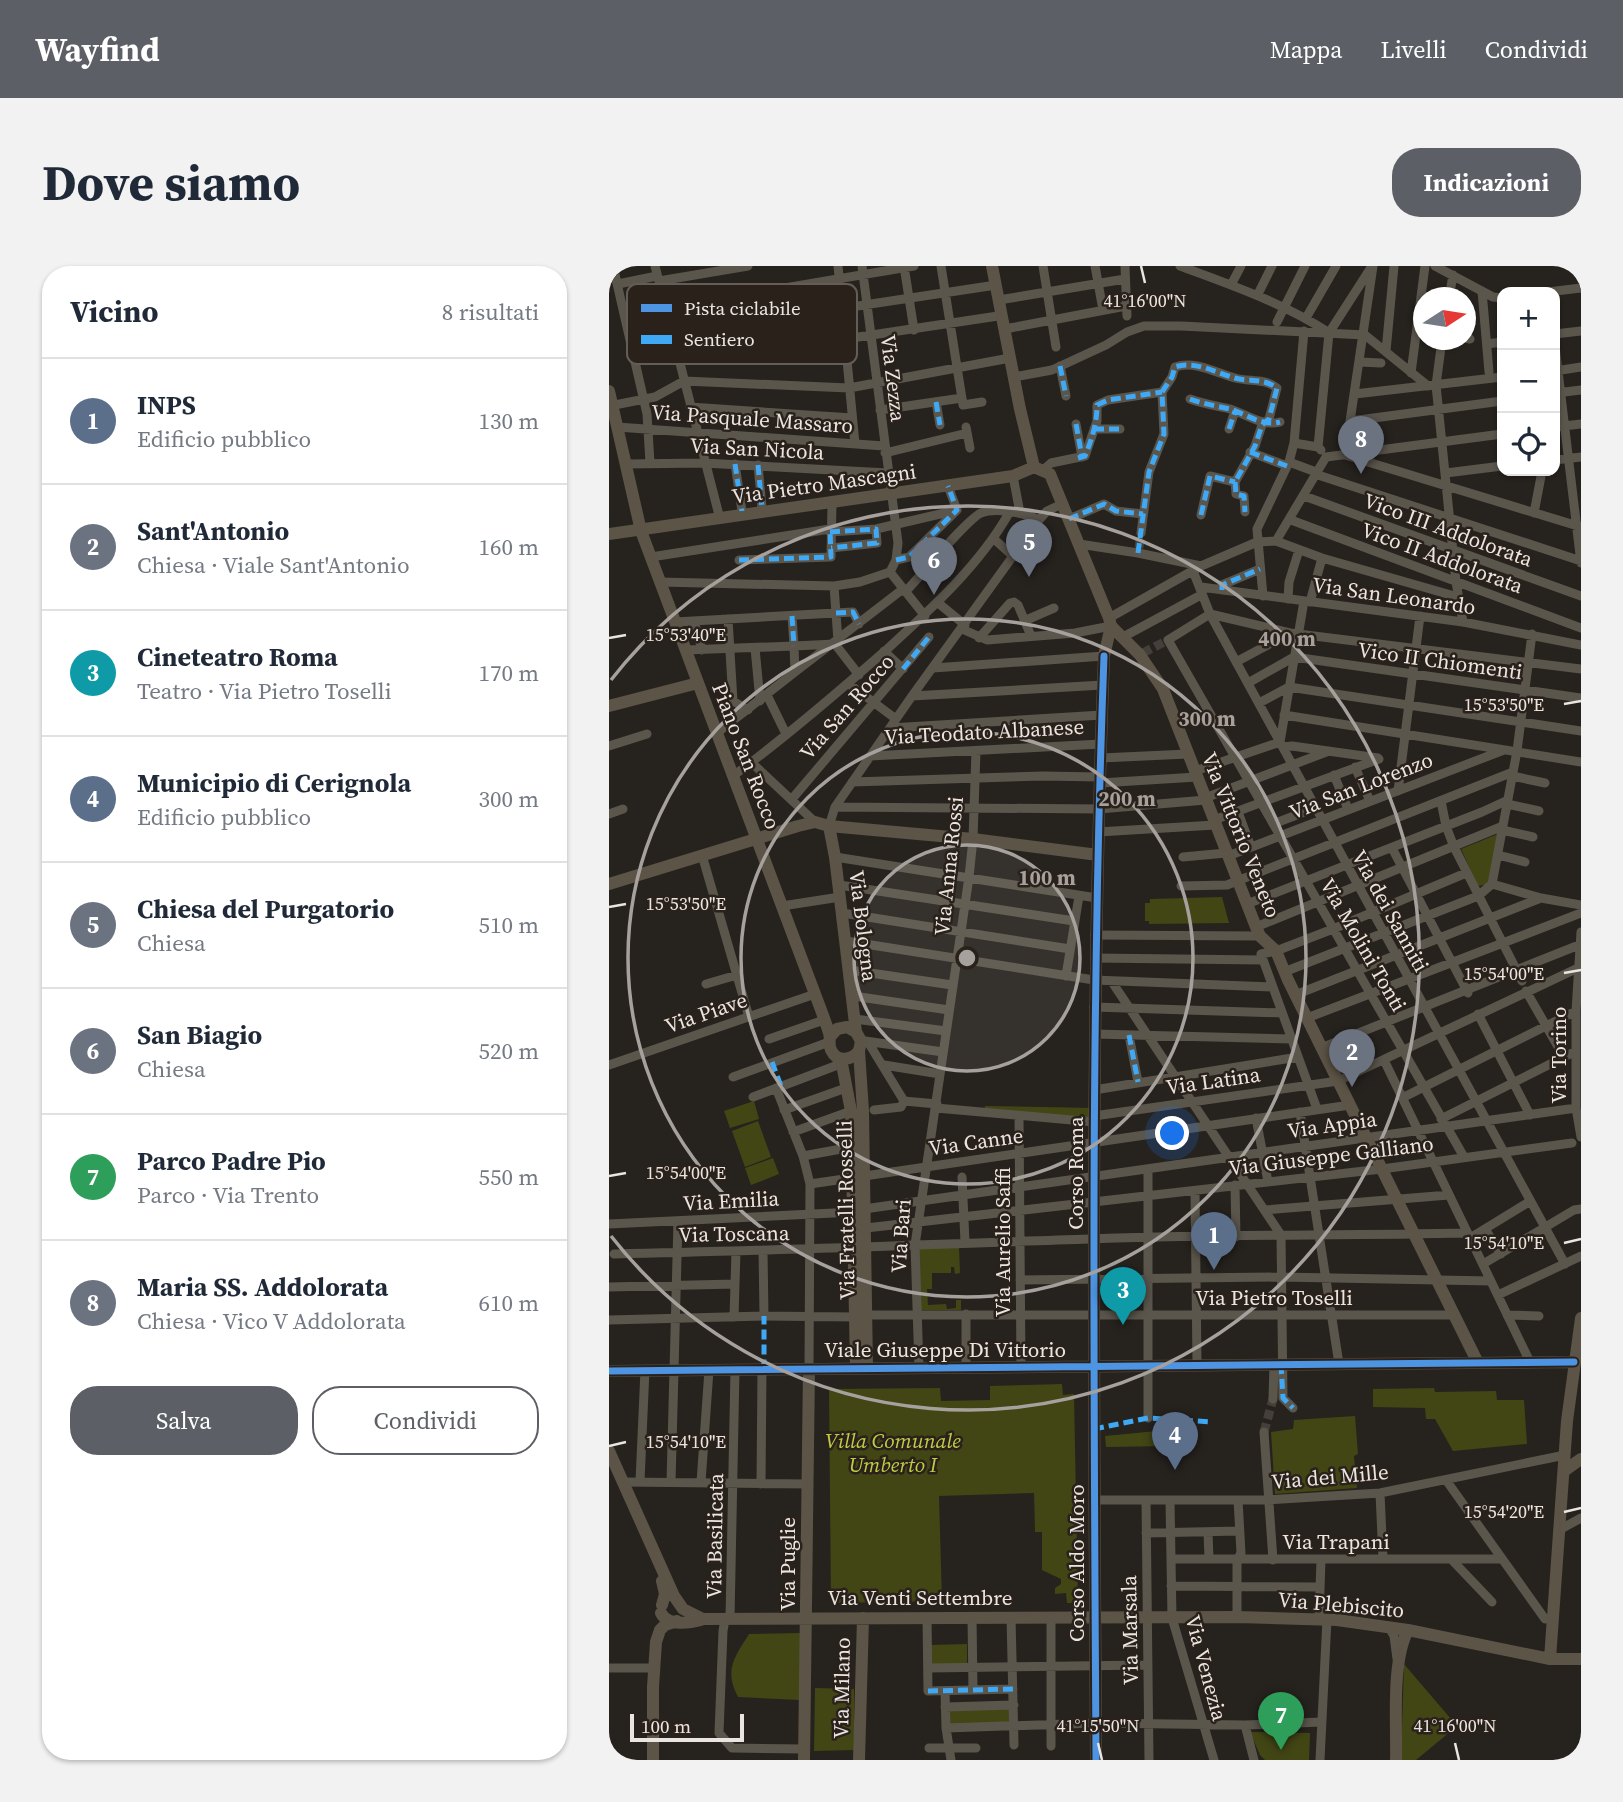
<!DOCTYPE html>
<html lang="it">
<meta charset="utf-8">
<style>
:root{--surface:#fff;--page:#f2f2f3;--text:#1f2937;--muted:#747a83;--line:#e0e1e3;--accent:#5c5f65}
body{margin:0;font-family:"Source Serif 4",serif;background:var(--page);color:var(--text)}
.controls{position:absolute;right:21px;top:21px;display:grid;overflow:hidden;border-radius:14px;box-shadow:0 2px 5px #0004}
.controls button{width:63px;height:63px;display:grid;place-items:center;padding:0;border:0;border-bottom:2px solid var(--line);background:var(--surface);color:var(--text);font:35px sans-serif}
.compass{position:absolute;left:804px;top:21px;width:63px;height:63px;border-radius:50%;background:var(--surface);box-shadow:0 2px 5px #0004;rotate:78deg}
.scale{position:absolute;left:21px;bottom:18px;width:114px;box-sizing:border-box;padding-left:7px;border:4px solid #ebe5e1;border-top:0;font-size:19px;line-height:24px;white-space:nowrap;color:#ebe5e1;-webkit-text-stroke:5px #2a211b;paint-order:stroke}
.you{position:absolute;left:564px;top:868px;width:24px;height:24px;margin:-18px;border:5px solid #fff;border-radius:50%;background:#1a73e8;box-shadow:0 0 0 10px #1a73e833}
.badge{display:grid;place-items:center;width:46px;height:46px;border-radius:50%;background:var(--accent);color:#fff;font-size:23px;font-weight:700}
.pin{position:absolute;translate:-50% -58px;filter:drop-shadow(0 2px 4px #0008)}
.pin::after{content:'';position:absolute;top:37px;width:24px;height:21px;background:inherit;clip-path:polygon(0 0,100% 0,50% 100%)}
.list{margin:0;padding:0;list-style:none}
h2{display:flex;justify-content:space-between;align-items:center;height:91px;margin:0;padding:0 28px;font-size:30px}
h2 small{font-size:23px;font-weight:400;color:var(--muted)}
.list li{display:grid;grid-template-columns:46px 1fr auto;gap:21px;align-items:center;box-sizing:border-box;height:126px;padding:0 28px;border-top:2px solid var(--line)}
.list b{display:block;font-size:26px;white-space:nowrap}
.list p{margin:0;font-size:23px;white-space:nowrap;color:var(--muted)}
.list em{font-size:23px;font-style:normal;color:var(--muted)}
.actions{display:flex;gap:14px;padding:21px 28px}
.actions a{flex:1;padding:16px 0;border:2px solid var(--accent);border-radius:28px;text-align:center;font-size:24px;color:var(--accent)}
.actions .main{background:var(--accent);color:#fff}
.icon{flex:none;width:38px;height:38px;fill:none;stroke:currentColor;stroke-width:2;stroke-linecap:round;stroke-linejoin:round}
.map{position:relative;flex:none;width:972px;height:1494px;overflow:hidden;border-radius:28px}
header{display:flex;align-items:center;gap:42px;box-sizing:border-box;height:98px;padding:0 35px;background:var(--accent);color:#fff}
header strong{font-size:33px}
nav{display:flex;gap:38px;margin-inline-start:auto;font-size:24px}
.intro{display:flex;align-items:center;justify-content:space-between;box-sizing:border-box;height:168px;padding:0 42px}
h1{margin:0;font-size:49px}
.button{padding:18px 32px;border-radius:28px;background:var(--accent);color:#fff;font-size:24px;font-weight:700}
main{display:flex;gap:42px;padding:0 42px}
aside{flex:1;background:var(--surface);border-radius:28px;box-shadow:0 2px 5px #0004}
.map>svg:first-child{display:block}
.green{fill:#424615}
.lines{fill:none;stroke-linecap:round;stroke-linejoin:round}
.street-tunnel{stroke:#443f3b;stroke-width:9;stroke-dasharray:9 4.5;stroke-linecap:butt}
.street{stroke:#5b564c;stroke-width:9}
.secondary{stroke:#5c5446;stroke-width:12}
.quiet{stroke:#3fa9f5;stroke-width:5;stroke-dasharray:10 5;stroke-linecap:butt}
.cycleway-casing{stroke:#2a211b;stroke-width:11}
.cycleway{stroke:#4d94e3;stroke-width:7}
.ticks{fill:none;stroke:#ebe5e1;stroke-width:2.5}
.ring{fill:none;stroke:#a6a19d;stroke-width:3.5}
.labels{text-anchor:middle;stroke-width:5;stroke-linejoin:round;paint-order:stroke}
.street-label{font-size:21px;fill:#ebe5e1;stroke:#2a211b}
.park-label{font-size:21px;font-style:italic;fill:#bfcd45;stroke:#2a211b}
.key{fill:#2a211b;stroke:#645c56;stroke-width:2}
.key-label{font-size:19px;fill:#ebe5e1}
.ticks-label{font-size:18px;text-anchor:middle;fill:#ebe5e1;stroke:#2a211b;stroke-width:5;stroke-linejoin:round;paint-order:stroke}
.centre{fill:#a6a19d;stroke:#2a211b;stroke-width:3.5}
.ring-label{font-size:21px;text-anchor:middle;font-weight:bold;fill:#a6a19d;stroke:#2a211b;stroke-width:5;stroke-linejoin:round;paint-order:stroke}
</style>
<header>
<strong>Wayfind</strong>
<nav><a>Mappa</a><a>Livelli</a><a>Condividi</a></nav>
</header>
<div class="intro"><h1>Dove siamo</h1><a class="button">Indicazioni</a></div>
<main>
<aside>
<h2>Vicino<small>8 risultati</small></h2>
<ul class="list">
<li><span class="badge" style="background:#5c6f8a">1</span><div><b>INPS</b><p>Edificio pubblico</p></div><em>130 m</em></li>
<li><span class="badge" style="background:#6b7280">2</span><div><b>Sant'Antonio</b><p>Chiesa · Viale Sant'Antonio</p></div><em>160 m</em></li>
<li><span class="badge" style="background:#0f9aa8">3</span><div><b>Cineteatro Roma</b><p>Teatro · Via Pietro Toselli</p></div><em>170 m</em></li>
<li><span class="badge" style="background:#5c6f8a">4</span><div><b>Municipio di Cerignola</b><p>Edificio pubblico</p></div><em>300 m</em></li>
<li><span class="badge" style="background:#6b7280">5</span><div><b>Chiesa del Purgatorio</b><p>Chiesa</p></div><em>510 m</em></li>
<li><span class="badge" style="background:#6b7280">6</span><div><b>San Biagio</b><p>Chiesa</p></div><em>520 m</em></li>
<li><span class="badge" style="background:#2e9e5b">7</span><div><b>Parco Padre Pio</b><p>Parco · Via Trento</p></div><em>550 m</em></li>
<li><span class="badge" style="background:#6b7280">8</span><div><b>Maria SS. Addolorata</b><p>Chiesa · Vico V Addolorata</p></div><em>610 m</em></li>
</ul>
<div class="actions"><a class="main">Salva</a><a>Condividi</a></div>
</aside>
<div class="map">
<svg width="972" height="1494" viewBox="0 0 972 1494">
<rect width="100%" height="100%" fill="#26221e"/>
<path class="green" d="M889,568L879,618L869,620L852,583Z
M613,631L620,657L540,658V655H536V637H541V633Z
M145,835L150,853L121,862L115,845Z
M376,840L485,842V856L375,848Z
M149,855L162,891L136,901L123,865Z
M164,892L170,908L142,919L136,902Z
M350,981L351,1007L346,1008L345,1001H342V1007H323V1023H318L319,1039L337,1038L338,1043L347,1042V1034H352V1044H312L309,983Z
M453,1118L454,1129L465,1128L469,1337H458L457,1327L446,1328V1322L452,1318V1313L433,1304V1266H426L425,1227L330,1230L333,1335L222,1337L220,1123L331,1122L332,1135L381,1134V1120Z
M825,1122L826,1126L887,1125L888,1134H915L918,1178L844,1185L826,1153H817L816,1142L764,1141V1123Z
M746,1150L749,1188L745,1190L748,1222L666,1228L662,1166L684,1163L685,1154Z
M558,1164L559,1180L497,1181L496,1170Z
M193,1367L191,1434L129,1431C115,1404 125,1392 140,1368Z
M358,1378V1398H321V1379Z
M795,1398L848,1460L807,1494H792Z
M206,1422L245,1423V1484L205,1485Z
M400,1442L401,1457L341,1459V1444Z
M641,1466L701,1467L700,1494H656L651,1489Z"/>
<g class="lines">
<path class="street-tunnel" d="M530,282L532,267
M534,387L559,374
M655,1166L664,1133"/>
<path class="street" d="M4,0L38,148L41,197
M46,0L111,253
M229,0L246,178
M295,0L305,64
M332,0L354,139L373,136
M434,0L447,81
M486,0L494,44
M516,0L518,50
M571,0C622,19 672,36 719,66
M764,0L736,189L972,261
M826,0L884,31L893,32
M50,15L139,0
M9,18L48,10
M622,19L632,0
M873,25L880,106
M939,26L972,22
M649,28L663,0
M840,32L844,9
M396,33L516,13
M57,42L305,0
M697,52L727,0
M668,56L696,0
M401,62L517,40
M64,68L387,19
M946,68L972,65
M856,72L861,73
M236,73L389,50
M833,74L827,119L847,316L854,356
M878,78L893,76
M946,80L972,297
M777,85L785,0
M68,87L238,92
M751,96L772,97
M451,100L457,130
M946,105L972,101
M802,107L816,0
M405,111L443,104L497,79L518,66L535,60H572L756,69L819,120
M553,126L563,111L566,101C586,94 607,107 626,112C641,116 655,112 668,122L660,153L653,159L646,180L626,216
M947,127L972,124
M746,128L893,111
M581,133C594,138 608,140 621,143C637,148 654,161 671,156
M327,136L331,159
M0,140L46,131L75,115L240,122L401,92
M81,141L243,152
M271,144L353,132
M742,155L893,135
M467,158L473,191
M8,161L275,180
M357,161L361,182
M946,161L972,158
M485,163H511
M620,163L626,145
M685,177L709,181L712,184
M709,181L720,67L763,0
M641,186L678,200
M276,187L358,167
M717,191L893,168
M946,194L972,191
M680,196L707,206
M17,198L95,197L279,207
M126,198L133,245
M149,199L153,242
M433,205L442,197L476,190L488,155V139L499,134L553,126
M837,207L893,200
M706,208L972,295
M404,210L411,247
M626,216L627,228L635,230L636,246
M695,230L972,330
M925,247L933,205
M592,249L601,210L626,216
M460,253L495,238L507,245L534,248
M682,254L972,362
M221,266L267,263L348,244
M532,267L540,206L555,168L553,126
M385,273L405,291
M667,275L717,191
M470,278L529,287L592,300
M222,282L268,277L267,263
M42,291L221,263
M130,294L222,291L223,237
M287,294L300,291L348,244L339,220
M584,305L601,348L956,998
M281,306L316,350
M51,316L225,320L251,316L281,306L287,294L289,277L253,0
M225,320L229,375
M592,321L854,356L972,379
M613,324V319L651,303
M296,326C311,311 357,254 372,247C387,241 416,247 430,254
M654,330L648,263L680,196L685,177L695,65
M679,333L680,316L690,284
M328,336L356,359
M701,336L713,292
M601,348L559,374L855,891
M601,348L681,367L972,403
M500,352L592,300L648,276L667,275L713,292L849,331
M119,353L124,435L139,444
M85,355L93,384
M415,355L445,342
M66,356L244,346L250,358
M353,363L378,374L466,367L502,360
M514,371L592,329
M370,372L401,337L405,336L409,339L422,370
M226,378L185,380L186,406L294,323
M226,378L250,409
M146,382L151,435
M77,384L185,380L183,350
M275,385L294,403
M627,396L681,367
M324,402L495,390
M639,417L685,391L972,432
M240,418L287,453
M158,429L177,468
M303,430L494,419
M650,437L680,421L972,465
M675,449L972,496
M281,462L493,449
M108,467L186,406
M0,480L38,468
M674,481L683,480L769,492
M261,490L492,478
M492,492L579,488
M143,497L206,556
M746,501L761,535
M586,505L671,476L695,335
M725,509L739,543
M124,510C177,471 227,428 276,385C321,344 370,300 400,247
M903,510L936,517
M243,516L434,510L491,511
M491,517L588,511
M789,525L811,350
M596,532L720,485
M183,533L320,371
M832,535L837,560L845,581L913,715
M898,538L930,545
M226,541L490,543L597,534
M629,546L642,581
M0,548L14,543
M605,554L770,493
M664,558L706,542
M220,560L226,541L303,430L430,254L438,245L453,238
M893,564L924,571
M489,566L606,559
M783,582L859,727
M93,589L140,751
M889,589L916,596
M619,590L895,484
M226,591L488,632
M574,591L617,587
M883,618L908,485L923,368
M883,618L932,632L972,639
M230,619L465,655
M572,620L618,619L904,506
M638,638L873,546L899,534
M173,640L231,631
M233,647L461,683
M647,661L894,560
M972,666L967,745V842L972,871
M486,669L651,670
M237,675L485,714L664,721
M486,692L654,694
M241,704L343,719
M675,706L869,630L883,618
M457,710L470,630
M503,716L672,969
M97,718L128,709
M917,725L955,791
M686,729L932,632
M244,730L340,744
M485,741L673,747
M869,748L921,849
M698,752L972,647
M246,753L337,765
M485,768L683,773
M520,769L529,816
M160,773L215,754
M256,775L334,786
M259,776L295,835L328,838
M712,782L970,679
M775,794L921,1096
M0,799L206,728
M275,799L331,808
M124,811L220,776
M167,822L194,890L201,918L200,1103
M485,824L689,791
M144,831L226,800L232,793
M793,832L967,745
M327,842L485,856
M708,843L652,688L667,685L724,663L857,607
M175,844L237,822
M265,844L292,841L295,835
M691,846L730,1098
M485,850L729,815L969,702
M410,851L412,1101
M647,852L659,916
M832,853L967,785
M184,866L242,845
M194,890L243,881
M539,904V1152
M353,911L356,976
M201,918L741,839
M626,919L627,971
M586,925L588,1099
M255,943L967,842
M656,944L840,929
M0,958L245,946
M257,962L773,903L963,877
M876,963L892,988
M672,969L674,1132L684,1142
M861,972L920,936
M154,984L155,1050
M5,988C164,985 323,978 482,973C607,968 733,970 858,967
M874,998L965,944L972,943
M411,1014L672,1011L882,1015
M0,1021L126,1018
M889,1029L972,990
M257,1049H845
M898,1049L930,1050
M125,1051L127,985
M0,1054L155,1050L247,1051
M357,1101V1048
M310,1102L306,979L360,611L364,573L367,485
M664,1133L665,1098
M655,1166L664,1294
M837,1214L936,1353L944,1352
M31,1215L36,1104
M14,1216L199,1218
M62,1216L69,955
M92,1216L100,1104
M152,1218L153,1103
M771,1227L774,1293
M486,1234H656L771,1227L956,1189
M537,1234L540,1494
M561,1234L563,1352L605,1494
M950,1264L972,1252
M599,1266L600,1293
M537,1267L630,1265
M562,1293H892
M842,1293L883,1336
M562,1320L711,1321
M363,1351L364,1424
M402,1351L405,1479
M442,1351V1480
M628,1351V1294L632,1287L629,1234
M318,1352L319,1425L404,1423
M116,1353L114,1365L110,1467L123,1482L195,1483
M121,1353L126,1103
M710,1353L712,1294
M780,1361L785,1370L788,1393
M0,1402H40
M319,1402L538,1399
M336,1425L337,1462L342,1494
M336,1441L405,1439
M636,1459L645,1494
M337,1462L487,1457L636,1459L713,1456
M320,1482H367
M711,1494L718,1353"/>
<path class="secondary" d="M383,0L411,143L425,201
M0,125L32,265L206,728C211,741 216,754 220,767C222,773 219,778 222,784C228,797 243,794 250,785
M425,201L441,208L500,352L502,360L495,390C481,758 485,1126 487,1494
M0,268L404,210L425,201
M502,360L531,389L554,423L647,661L651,670L667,685L679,714L869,1097
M0,440L89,417
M220,560L226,591L247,766
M0,618L189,560L206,556L220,560L364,573L489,589
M221,771L228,763L238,761L247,766L252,775L250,785L254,845L258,1102
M232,793L242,845L247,1102
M0,1105L965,1096
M0,1185L65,1330L74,1343L94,1353
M955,1205L972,1193
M53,1315L56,1328L53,1339
M52,1347C59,1361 82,1357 95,1353L628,1351L728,1354L799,1364L941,1393H972
M941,1393L958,1155L972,1052
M44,1494V1421L47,1376L51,1364L56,1359L68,1355
M195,1494L200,1103
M250,1494L254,1352
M787,1494C788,1457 782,1397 799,1364"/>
<path class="quiet" d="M451,100L457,130
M553,126L563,111L566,101C586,94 607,107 626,112C641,116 655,112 668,122L660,153L653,159L646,180L626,216
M581,133C594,138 608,140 621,143C637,148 654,161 671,156
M327,136L331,159
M467,158L473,191
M485,163H511
M620,163L626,145
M641,186L678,200
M469,192L476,190C483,173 488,157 488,139L499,134L553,126
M126,198L133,245
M149,199L153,242
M626,216L627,228L635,230L636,246
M592,249L601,210L626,216
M460,253L495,238L507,245L534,248
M221,266L267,263L268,277L222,282
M529,287L540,206L555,168L553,126
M130,294L222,291L221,263
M287,294L300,291L348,244L339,220
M613,324V319L651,303
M227,347L244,346L250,358
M183,350L185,380
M294,403L320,371
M520,769L529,816
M163,796L172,820
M672,1098L674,1132L684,1142
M153,1103L155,1098V1050
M485,1163L539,1152L603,1156
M319,1425L404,1423"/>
<g class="cycleway-casing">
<path id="cycleway" d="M0,1105L965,1096
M487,1494C485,1126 481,758 495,390"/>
</g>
<use href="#cycleway" class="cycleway"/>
</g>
<path class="ticks" d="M532,0L536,17M0,372L17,369M955,438L972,435M0,641L17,638M955,707L972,704M0,910L17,907M955,977L972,973M0,1180L17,1176M955,1246L972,1242M489,1477L493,1494M846,1477L850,1494"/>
<circle cx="358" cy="692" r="113" fill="#a6a19d" fill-opacity=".12"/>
<g class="ring">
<circle cx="358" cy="692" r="113"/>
<circle cx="358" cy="692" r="226"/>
<circle cx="358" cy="692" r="339"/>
<path d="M2 414A452 452 0 1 1 2 970"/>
</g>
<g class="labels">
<g class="street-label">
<text transform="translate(284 112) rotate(83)" y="7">Via Zezza</text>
<text transform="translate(143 153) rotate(4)" y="7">Via Pasquale Massaro</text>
<text transform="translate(148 183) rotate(3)" y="7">Via San Nicola</text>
<text transform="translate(215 218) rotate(-8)" y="7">Via Pietro Mascagni</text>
<text transform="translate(839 264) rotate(20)" y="7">Vico III Addolorata</text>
<text transform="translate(833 292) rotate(20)" y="7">Vico II Addolorata</text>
<text transform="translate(785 330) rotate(8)" y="7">Via San Leonardo</text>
<text transform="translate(831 395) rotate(8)" y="7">Vico II Chiomenti</text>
<text transform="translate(238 441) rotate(-49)" y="7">Via San Rocco</text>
<text transform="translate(375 466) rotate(-3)" y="7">Via Teodato Albanese</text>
<text transform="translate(137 490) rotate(69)" y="7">Piano San Rocco</text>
<text transform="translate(752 520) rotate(-21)" y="7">Via San Lorenzo</text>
<text transform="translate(632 569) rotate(68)" y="7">Via Vittorio Veneto</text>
<text transform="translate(340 600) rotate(-84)" y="7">Via Anna Rossi</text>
<text transform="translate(781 645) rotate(61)" y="7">Via dei Sanniti</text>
<text transform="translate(254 660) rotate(83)" y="7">Via Bologna</text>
<text transform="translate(754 679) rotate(60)" y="7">Via Molini Tonti</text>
<text transform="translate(97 747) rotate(-19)" y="7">Via Piave</text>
<text transform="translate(950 789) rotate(-90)" y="7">Via Torino</text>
<text transform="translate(604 815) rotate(-8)" y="7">Via Latina</text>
<text transform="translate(723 859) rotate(-8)" y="7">Via Appia</text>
<text transform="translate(367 876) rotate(-8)" y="7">Via Canne</text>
<text transform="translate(722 890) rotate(-7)" y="7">Via Giuseppe Galliano</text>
<text transform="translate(467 907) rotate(-90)" y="7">Corso Roma</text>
<text transform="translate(122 935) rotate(-3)" y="7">Via Emilia</text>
<text transform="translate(237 944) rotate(-91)" y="7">Via Fratelli Rosselli</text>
<text transform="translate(125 968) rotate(-1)" y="7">Via Toscana</text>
<text transform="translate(292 970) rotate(-86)" y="7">Via Bari</text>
<text transform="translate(394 976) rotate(-90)" y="7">Via Aurelio Saffi</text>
<text x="665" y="1039">Via Pietro Toselli</text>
<text x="336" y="1091">Viale Giuseppe Di Vittorio</text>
<text transform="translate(721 1211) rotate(-5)" y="7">Via dei Mille</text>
<text transform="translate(106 1270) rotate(-89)" y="7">Via Basilicata</text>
<text x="727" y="1283">Via Trapani</text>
<text transform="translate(468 1297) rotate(-90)" y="7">Corso Aldo Moro</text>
<text transform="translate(179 1298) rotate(-90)" y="7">Via Puglie</text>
<text x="311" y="1339">Via Venti Settembre</text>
<text transform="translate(732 1339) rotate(5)" y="7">Via Plebiscito</text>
<text transform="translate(521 1364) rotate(-91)" y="7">Via Marsala</text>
<text transform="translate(597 1402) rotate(75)" y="7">Via Venezia</text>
<text transform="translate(233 1422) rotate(-89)" y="7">Via Milano</text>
</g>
<g class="park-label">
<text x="284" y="1182">Villa Comunale<tspan x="284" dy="24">Umberto I</tspan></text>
</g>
</g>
<rect x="18" y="18" width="230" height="80" rx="10" class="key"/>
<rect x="32" y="38" width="31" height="8" fill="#4d94e3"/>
<rect x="32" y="69" width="31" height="9" fill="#3fa9f5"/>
<g class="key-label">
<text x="75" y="49">Pista ciclabile</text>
<text x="75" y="80">Sentiero</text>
</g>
<g class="ticks-label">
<text x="536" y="41">41°16'00"N</text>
<text x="77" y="375">15°53'40"E</text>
<text x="895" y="445">15°53'50"E</text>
<text x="77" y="644">15°53'50"E</text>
<text x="895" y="714">15°54'00"E</text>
<text x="77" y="913">15°54'00"E</text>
<text x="895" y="983">15°54'10"E</text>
<text x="77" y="1182">15°54'10"E</text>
<text x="895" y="1252">15°54'20"E</text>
<text x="489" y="1466">41°15'50"N</text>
<text x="846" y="1466">41°16'00"N</text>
</g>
<circle cx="358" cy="692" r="10" class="centre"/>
<g class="ring-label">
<text x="678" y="380">400 m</text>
<text x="598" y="460">300 m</text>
<text x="518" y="540">200 m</text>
<text x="438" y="619">100 m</text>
</g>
</svg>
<div class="controls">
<button>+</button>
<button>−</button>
<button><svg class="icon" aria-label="locate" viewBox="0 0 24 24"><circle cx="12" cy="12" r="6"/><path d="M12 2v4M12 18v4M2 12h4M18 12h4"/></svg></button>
</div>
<svg class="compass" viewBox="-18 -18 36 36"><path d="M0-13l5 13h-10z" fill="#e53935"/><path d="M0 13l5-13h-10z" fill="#747a83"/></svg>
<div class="scale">100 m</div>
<div class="you"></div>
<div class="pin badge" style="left:605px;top:1004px;background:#5c6f8a">1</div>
<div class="pin badge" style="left:743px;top:821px;background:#6b7280">2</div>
<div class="pin badge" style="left:514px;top:1059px;background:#0f9aa8">3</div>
<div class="pin badge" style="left:566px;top:1204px;background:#5c6f8a">4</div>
<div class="pin badge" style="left:420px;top:311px;background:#6b7280">5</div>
<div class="pin badge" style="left:325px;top:329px;background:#6b7280">6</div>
<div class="pin badge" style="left:672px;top:1484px;background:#2e9e5b">7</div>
<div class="pin badge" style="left:752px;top:208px;background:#6b7280">8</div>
</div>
</main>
